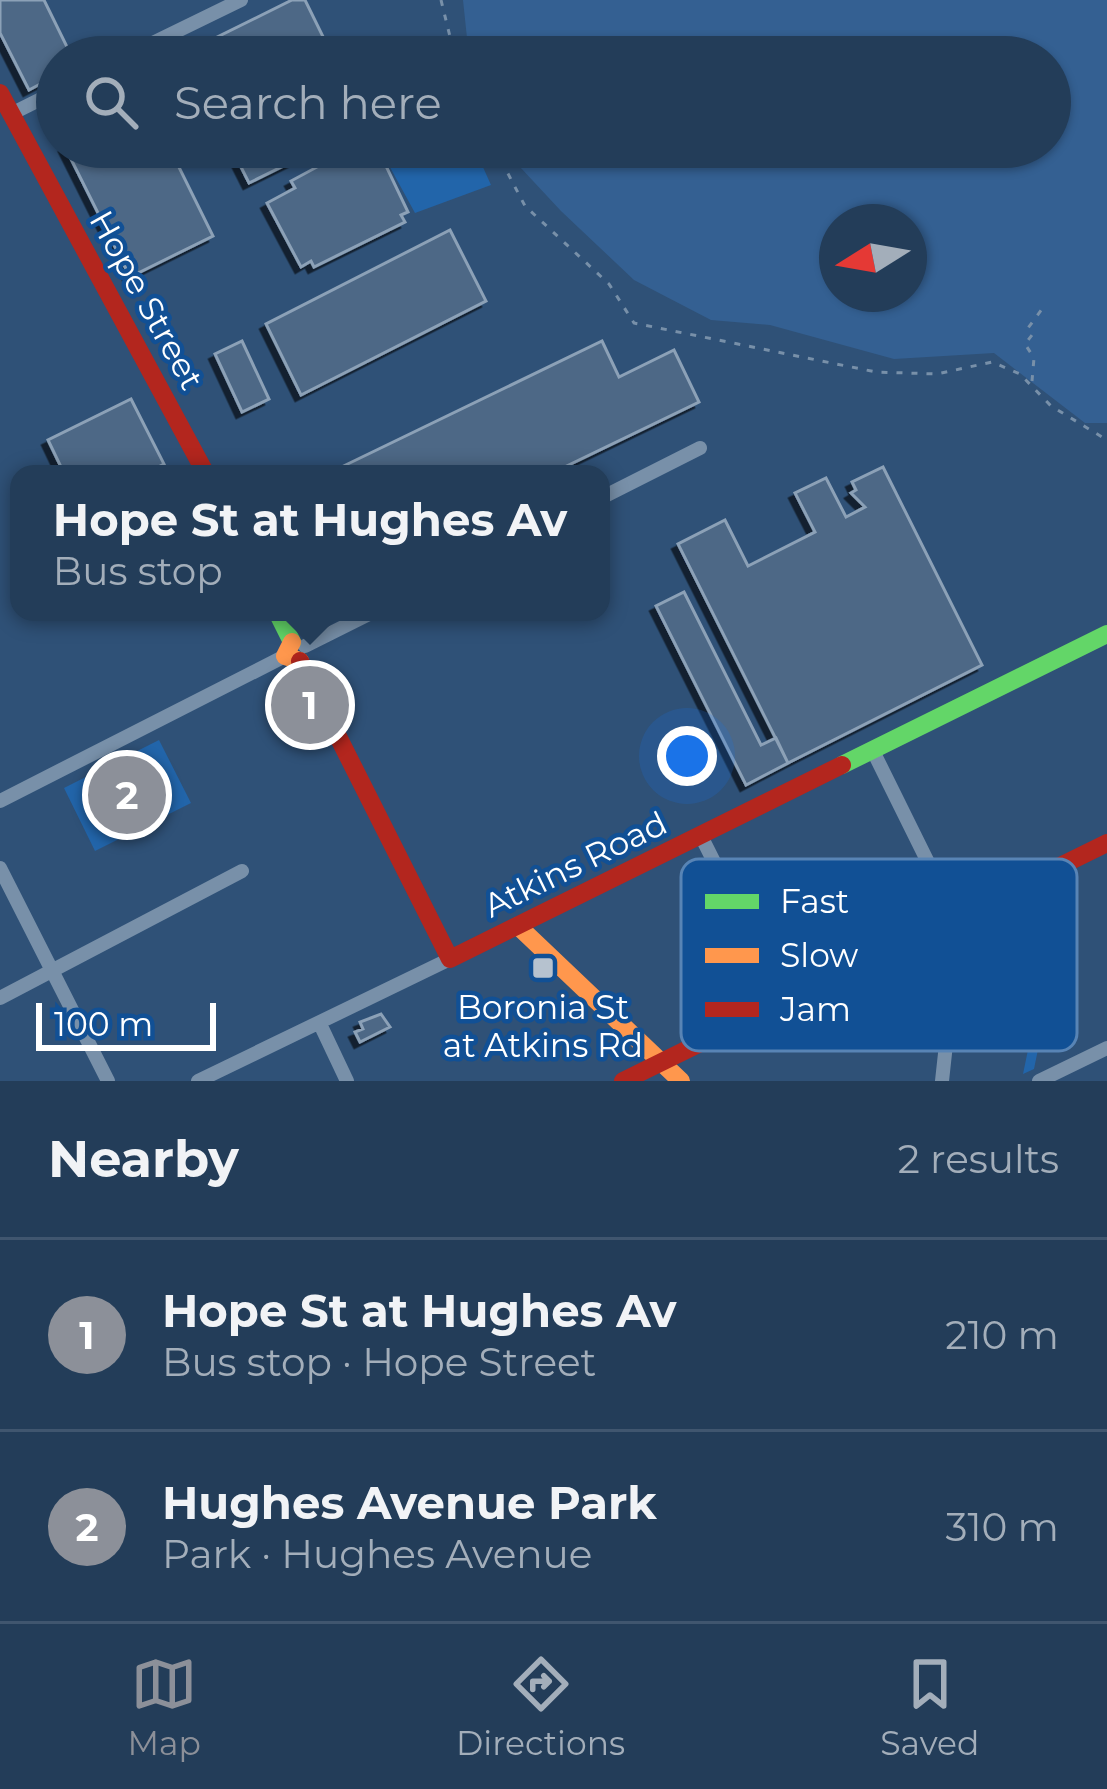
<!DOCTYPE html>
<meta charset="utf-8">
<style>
:root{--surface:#233d59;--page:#2b445f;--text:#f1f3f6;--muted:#a3aeba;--line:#40566f;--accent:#8c9099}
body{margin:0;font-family:Montserrat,sans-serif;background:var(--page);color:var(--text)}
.compass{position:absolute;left:819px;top:204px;width:108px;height:108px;border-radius:50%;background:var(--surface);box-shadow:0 3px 9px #0004;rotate:259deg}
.scale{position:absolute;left:36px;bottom:30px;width:180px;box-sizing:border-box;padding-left:12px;border:6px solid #fff;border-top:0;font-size:33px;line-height:42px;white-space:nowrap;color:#fff;-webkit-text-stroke:9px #115095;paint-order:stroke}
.you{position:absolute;left:687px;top:756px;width:42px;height:42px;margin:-30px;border:9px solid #fff;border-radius:50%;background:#1a73e8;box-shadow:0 0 0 18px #1a73e833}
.badge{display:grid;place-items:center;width:78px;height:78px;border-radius:50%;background:var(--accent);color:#fff;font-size:39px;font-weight:700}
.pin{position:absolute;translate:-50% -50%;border:6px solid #fff;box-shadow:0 3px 12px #0006}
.popup{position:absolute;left:10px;top:465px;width:600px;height:156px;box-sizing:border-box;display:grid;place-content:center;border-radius:24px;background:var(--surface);filter:drop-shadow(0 3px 9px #0005);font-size:39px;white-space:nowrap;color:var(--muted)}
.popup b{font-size:45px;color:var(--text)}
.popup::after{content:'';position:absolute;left:50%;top:100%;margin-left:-24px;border:24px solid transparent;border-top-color:var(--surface)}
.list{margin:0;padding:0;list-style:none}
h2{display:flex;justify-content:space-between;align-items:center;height:156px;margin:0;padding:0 48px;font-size:51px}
h2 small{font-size:39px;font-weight:400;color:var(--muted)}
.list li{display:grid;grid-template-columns:78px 1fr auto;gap:36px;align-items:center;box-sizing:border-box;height:192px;padding:0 48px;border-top:3px solid var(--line)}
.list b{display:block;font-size:45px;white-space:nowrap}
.list p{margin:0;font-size:39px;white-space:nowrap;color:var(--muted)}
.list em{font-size:39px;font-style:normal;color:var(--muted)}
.icon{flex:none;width:66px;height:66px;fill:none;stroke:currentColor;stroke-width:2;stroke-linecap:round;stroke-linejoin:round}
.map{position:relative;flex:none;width:1107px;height:1081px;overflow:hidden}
.search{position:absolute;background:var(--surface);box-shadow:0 3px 9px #0004;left:36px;right:36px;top:36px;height:132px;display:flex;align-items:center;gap:30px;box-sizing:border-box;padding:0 42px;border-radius:66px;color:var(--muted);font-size:45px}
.sheet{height:540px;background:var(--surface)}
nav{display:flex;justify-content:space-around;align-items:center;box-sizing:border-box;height:168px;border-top:3px solid var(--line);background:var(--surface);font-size:33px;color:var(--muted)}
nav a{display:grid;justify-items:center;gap:6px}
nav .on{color:var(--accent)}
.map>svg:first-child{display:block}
.green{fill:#2265aa}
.water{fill:#346092;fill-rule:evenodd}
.building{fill:#4d6886;stroke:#8ca1b7;stroke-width:3;filter:url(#shadow)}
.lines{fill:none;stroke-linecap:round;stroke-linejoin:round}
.path{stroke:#7890a9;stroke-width:3;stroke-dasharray:6 9;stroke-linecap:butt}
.street{stroke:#7890a9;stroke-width:14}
.fast{stroke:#63d668;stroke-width:18}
.slow{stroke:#ff974d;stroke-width:18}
.jam{stroke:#b3261e;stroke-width:18}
.poi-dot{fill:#b6c2cf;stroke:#115095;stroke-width:4.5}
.labels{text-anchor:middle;stroke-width:9;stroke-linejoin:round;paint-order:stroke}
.street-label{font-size:33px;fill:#fff;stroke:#115095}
.poi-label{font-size:33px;fill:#fff;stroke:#115095}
.key{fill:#115095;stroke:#5884b5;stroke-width:3}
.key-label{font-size:33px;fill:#fff}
</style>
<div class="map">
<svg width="1107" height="1081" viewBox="0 0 1107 1081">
<defs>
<filter id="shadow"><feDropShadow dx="-5.5" dy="5.5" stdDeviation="0" flood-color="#0009"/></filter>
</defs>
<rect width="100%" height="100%" fill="#2f5177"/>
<path class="green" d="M379,147H474L491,185L415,213Z
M159,740L191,803L95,851L64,788Z
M1049,892L1062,931L1034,1069L1023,1074L1052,934L1038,897Z"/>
<path class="water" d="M463,0H1107V423H1085L994,353L894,359L770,325L711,320L634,280L561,211L520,167L510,147H1050V57H469ZM837,222H909V294H837Z"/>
<path class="building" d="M0,0H44L72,57H57V75L29,90L0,33Z
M292,0H305L333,57H187L185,53Z
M65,147H169L213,236L130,277Z
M231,147H322L249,183Z
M354,147L370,152L377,147L408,212L401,215L405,222L314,267L311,261L301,267L267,203L295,188L291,181Z
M450,230L486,301L301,395L266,324Z
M242,341L269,399L242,412L215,354Z
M602,341L619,377L674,350L699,402L550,474H327Z
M131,399L164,464L144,474H49L61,467L48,440Z
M883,467L982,665L788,763L678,544L725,520L748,566L815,532L795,493L826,478L846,517L865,507L851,493L856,490L852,482Z
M684,592L761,745L776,738L788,763L746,785L656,606Z
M381,1014L390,1027L360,1042L355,1032L363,1029L360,1022Z"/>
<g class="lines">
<path class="path" d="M441,0L455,57
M494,147L525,206L609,284L634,323L876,372L937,374L992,362L1020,374L1051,406L1107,440
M1032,381L1034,358L1025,344L1032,335L1028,328L1045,305"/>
<path class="street" d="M124,57L241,0
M11,114L57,91
M601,498L700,448
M305,646L373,612
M873,751L959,925L942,1081
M0,801L285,656
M701,836L784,1001
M0,868L108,1081
M0,998L242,871
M320,1024L347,1081
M198,1081L450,959
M1039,1081L1107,1048"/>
<path class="fast" d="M277,612L292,642
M842,765L1107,634"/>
<path class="slow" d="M292,642L285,656L300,661
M518,926L681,1081"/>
<path class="jam" d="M0,93L206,474
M300,661L450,959L842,765
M623,1081L1107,843"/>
</g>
<rect class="poi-dot" x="531" y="956" width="24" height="24" rx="6"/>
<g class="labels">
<g class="street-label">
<text transform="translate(147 300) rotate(61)" y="12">Hope Street</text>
<text transform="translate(575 864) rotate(-26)" y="12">Atkins Road</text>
</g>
<g class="poi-label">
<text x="543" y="1019">Boronia St<tspan x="543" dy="38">at Atkins Rd</tspan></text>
</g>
</g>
<rect x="681" y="859" width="396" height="192" rx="18" class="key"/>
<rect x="705" y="894" width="54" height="15" fill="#63d668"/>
<rect x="705" y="948" width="54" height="15" fill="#ff974d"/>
<rect x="705" y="1002" width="54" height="15" fill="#b3261e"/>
<g class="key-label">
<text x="780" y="913">Fast</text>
<text x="780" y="967">Slow</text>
<text x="780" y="1021">Jam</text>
</g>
</svg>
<svg class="compass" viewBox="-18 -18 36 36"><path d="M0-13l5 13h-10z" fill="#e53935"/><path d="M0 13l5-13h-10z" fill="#a3aeba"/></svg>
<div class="scale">100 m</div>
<div class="you"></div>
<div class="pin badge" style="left:310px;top:705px">1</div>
<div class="popup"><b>Hope St at Hughes Av</b>Bus stop</div>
<div class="pin badge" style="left:127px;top:795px">2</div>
<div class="search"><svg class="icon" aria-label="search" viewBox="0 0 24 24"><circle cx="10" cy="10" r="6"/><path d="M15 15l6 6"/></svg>Search here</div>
</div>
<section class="sheet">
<h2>Nearby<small>2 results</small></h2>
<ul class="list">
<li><span class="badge">1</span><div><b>Hope St at Hughes Av</b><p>Bus stop · Hope Street</p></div><em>210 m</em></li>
<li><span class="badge">2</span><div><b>Hughes Avenue Park</b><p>Park · Hughes Avenue</p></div><em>310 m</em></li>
</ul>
</section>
<nav>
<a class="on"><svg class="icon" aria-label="map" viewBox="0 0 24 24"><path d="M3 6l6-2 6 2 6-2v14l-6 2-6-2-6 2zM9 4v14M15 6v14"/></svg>Map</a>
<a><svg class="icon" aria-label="directions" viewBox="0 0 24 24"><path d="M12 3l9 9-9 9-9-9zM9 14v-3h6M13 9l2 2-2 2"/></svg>Directions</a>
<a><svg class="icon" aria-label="saved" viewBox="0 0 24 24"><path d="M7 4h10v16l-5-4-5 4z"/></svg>Saved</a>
</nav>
